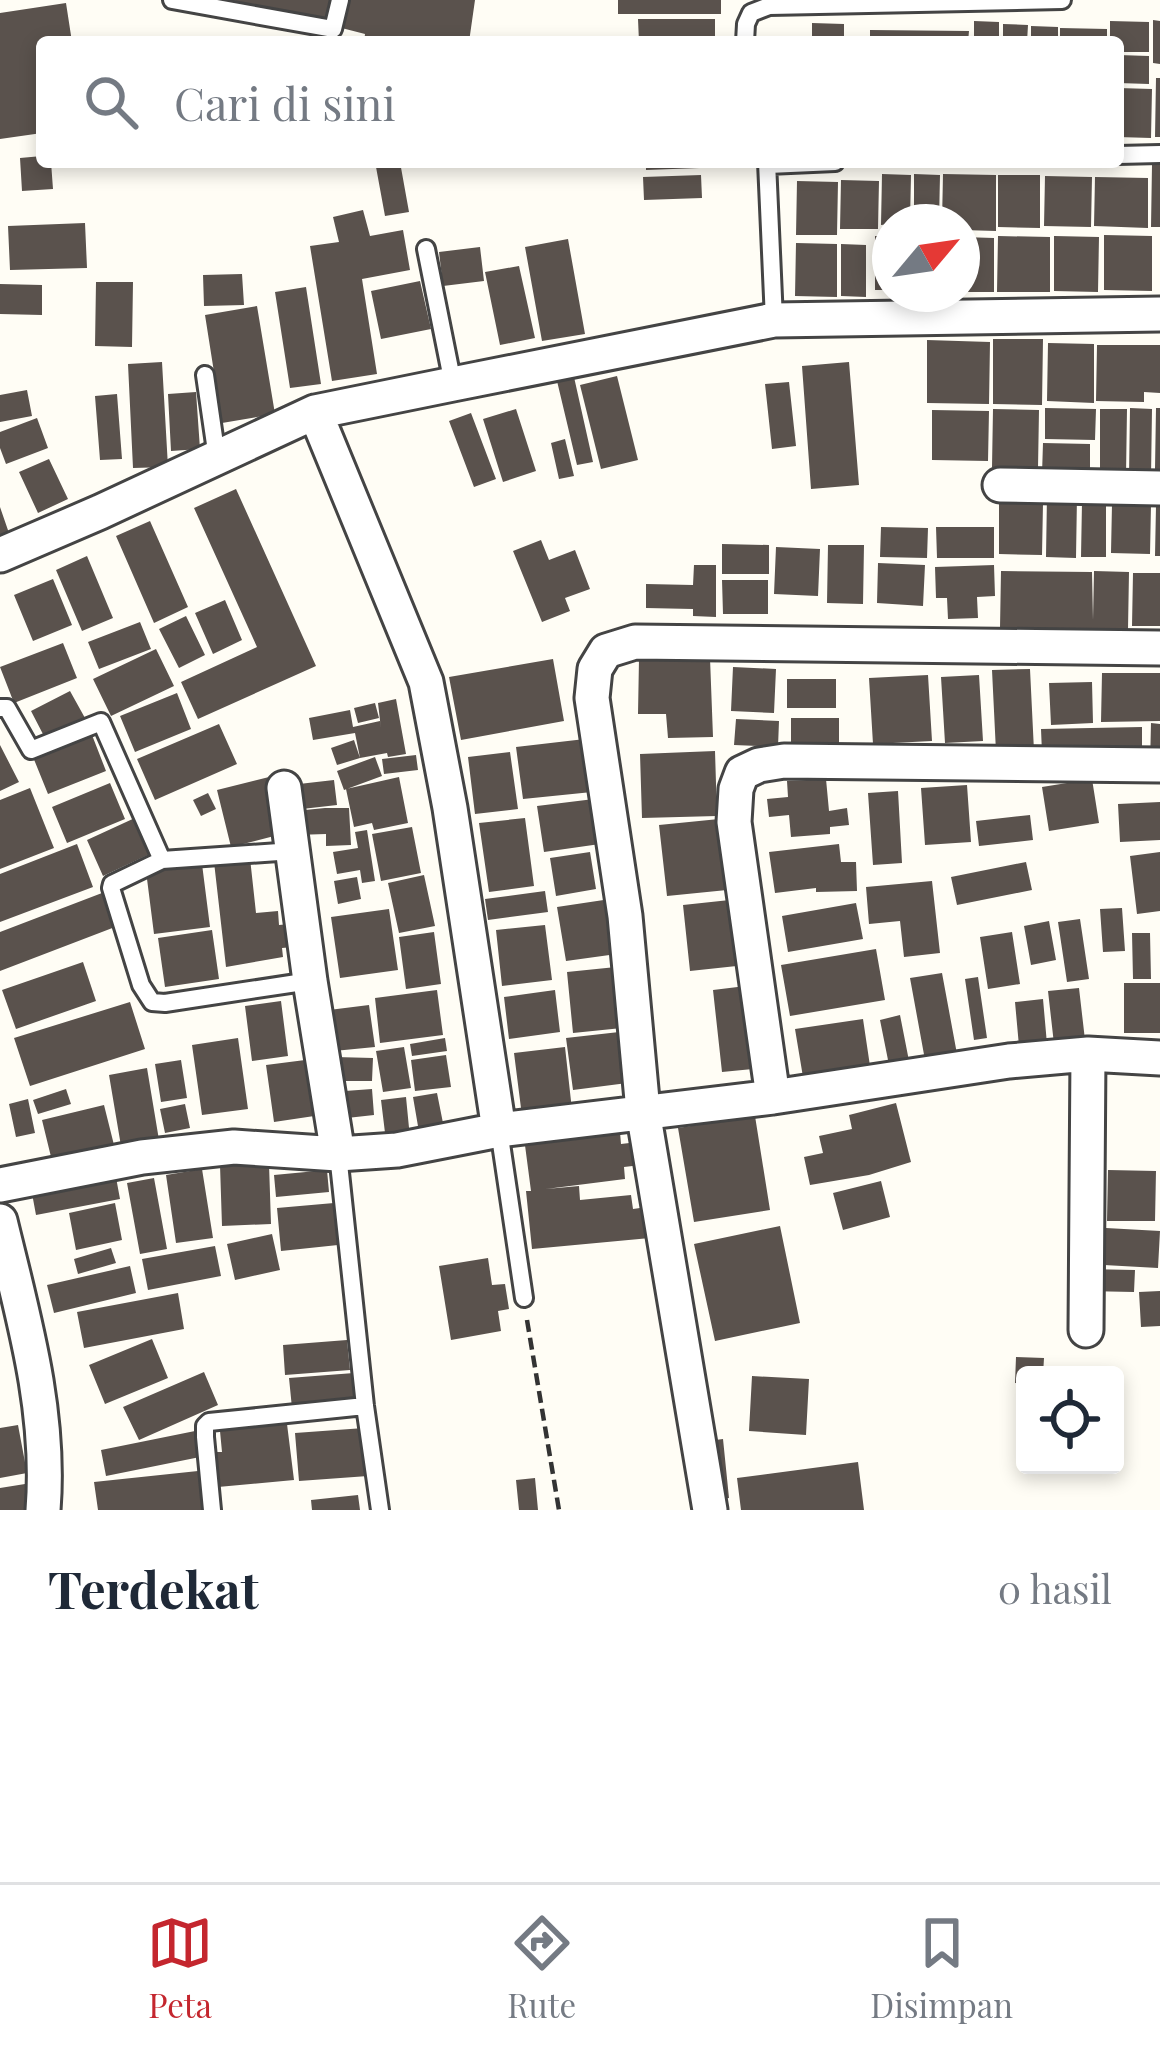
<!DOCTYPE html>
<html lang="id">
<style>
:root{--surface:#fff;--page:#f6f6f7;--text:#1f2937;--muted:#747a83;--line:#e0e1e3;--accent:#c4262e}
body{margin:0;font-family:"Playfair Display",serif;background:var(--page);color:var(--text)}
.controls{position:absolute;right:36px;bottom:36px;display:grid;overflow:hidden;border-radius:12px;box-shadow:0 6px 18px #0003}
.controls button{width:108px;height:108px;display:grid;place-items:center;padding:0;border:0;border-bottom:3px solid var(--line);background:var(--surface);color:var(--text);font:60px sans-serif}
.compass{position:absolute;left:872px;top:204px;width:108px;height:108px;border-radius:50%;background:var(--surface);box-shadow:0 6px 18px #0003;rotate:61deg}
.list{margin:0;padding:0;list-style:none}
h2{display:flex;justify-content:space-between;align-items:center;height:156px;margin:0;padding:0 48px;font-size:51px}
h2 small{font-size:39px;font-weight:400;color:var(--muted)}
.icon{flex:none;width:66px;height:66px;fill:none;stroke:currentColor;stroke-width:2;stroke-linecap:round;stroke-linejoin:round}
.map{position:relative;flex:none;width:1160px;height:1510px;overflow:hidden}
.search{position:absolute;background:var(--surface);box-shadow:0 6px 18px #0003;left:36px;right:36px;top:36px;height:132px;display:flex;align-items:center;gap:30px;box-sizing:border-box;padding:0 42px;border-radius:12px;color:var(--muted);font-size:45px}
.sheet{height:372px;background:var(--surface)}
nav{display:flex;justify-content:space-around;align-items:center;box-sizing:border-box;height:168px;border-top:3px solid var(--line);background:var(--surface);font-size:33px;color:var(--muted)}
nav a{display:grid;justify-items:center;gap:6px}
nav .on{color:var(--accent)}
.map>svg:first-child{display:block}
.building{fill:#5a524d}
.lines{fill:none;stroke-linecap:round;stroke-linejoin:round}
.service-casing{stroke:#444;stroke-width:22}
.minor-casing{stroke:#444;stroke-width:39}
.path{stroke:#333;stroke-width:4.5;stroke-dasharray:12 6;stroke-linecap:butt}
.service{stroke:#fff;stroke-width:16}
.minor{stroke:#fff;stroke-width:33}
</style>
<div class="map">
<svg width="1160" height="1510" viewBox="0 0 1160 1510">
<rect width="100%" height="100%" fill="#fffdf5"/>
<path class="building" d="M232,0H475L469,42H364L365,34Z
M618,0H721V14H618Z
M66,3L72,42H42V133L0,139V13Z
M638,19H715V42H639Z
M1153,20L1160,21V64L1153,63Z
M974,21L999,22V42H974Z
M1110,21L1149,22V52H1118V42H1110Z
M812,23L844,24V42H812Z
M1003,24L1028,25L1027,42H1003Z
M1031,26L1058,27V42H1031Z
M1060,28L1107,29V42H1060Z
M870,30L969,31L968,42H870Z
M1118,55L1149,56V84L1118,83Z
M1156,78H1160V137H1155Z
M1118,88L1152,89L1151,138L1118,137Z
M42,156V162H51L53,189L22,191L20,158Z
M400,162L409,212L385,216L376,167Z
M646,162H753V166L646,170Z
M1152,165H1160V227H1151Z
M882,174L911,175L910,222L881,225Z
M914,174L940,175L939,222H914Z
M943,174L996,175V231L962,230V222H942Z
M701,175L702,198L644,200L643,177Z
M998,175H1040V228L998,227Z
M1045,176L1092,177L1091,227L1044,226Z
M1095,177L1148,178V228L1094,226Z
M841,180L879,181L878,229H840Z
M797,181L838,182L837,235H796Z
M363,210L370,236L403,230L410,270L362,279L377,374L332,381L310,246L339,242L333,217Z
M85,223L87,268L10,270L8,226Z
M1104,235L1152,236V291L1104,290Z
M875,236H890V290H875Z
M998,236L1050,237V292H997Z
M1054,236L1099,237L1098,292L1054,291Z
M962,237L994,238V292H962Z
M568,239L585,334L542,341L525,247Z
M796,243L837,244V297L795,296Z
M841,244L866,245V297L841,296Z
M480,247L484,281L443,286L439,252Z
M519,266L535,338L500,345L485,272Z
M242,274L244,305L204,306L203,275Z
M420,281L431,329L381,339L371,291Z
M96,282H133L132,347L95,346Z
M0,284L42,285V315L0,314Z
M306,287L321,384L290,388L275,292Z
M257,306L275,414L222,423L205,315Z
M993,339H1043L1042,405L993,404Z
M927,340L990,342L989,404L927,403Z
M1048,343L1094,344V403L1047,401Z
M1097,345H1160V393L1144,392V402L1096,401Z
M162,362L168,467L133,468L128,364Z
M849,362L859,485L811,489L802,366Z
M617,376L638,460L601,469L580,385Z
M574,377L593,462L577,465L557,381Z
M789,382L796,446L772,449L765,384Z
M27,390L32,416L0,422V395Z
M196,392L200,449L171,451L168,394Z
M117,394L122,459L100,460L95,396Z
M1045,408L1096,409L1095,440L1045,439Z
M1130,408L1152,409L1151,477H1129Z
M1156,408H1160V469H1155Z
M516,409L536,471L503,482L483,419Z
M993,409L1039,410L1038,468L992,467Z
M1100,409H1127L1126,475H1100Z
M932,410L989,411L988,461L932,460Z
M471,413L496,479L474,487L449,421Z
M37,418L48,448L6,464L0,448V432Z
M565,439L574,476L559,479L551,443Z
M1043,443L1090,444V474H1042Z
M49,459L68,499L38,513L19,472Z
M236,489L316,666L198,719L181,682L257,647L194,508Z
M1047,495L1077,496L1076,558L1046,557Z
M999,502L1043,503L1042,555L999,554Z
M1082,502L1106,503V557H1081Z
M1112,504L1151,505L1150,554L1111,553Z
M1156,506H1160V556H1155Z
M0,507L10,536L0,539Z
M150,521L188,607L154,623L116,536Z
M881,527L928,528L927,558L880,557Z
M936,527H994V558H937Z
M541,540L549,560L575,550L590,589L565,598L570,611L542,622L513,551Z
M722,544L769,545V574H722Z
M828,545H864L863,604L827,603Z
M776,547L820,549L818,596L774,594Z
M87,556L113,618L82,631L56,570Z
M878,563L925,565L923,606L877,603Z
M694,565H716V617L693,616V609L646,608V584L693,585Z
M994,565L995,596L977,597L978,618L948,619L947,598H936L935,567Z
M1001,571L1092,572L1093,620L1094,571L1129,572L1128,629L1000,628Z
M1133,573H1160V626H1132Z
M53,579L72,625L33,641L14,595Z
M722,580H768V614H723Z
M225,600L242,640L213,654L195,613Z
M186,616L205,655L179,668L159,629Z
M140,622L151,649L99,669L88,642Z
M63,643L77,678L14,703L0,667Z
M156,649L174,686L111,716L93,679Z
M710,658L713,737L668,738L666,714H638L639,659Z
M553,659L564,721L461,740L449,677Z
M733,667L776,669L774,713L731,711Z
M1030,669L1034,751L996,752L992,670Z
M1102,673H1160V721L1101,722Z
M928,675L932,741L873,744L869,678Z
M979,675L983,741L945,743L941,677Z
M787,679H836V708H787Z
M1092,682L1093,723L1051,725L1049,683Z
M70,691L85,718L45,738L31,711Z
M177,693L191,729L135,752L120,716Z
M396,699L406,754L388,757L387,753L360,758L355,733L313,740L309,718L350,710L353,727L380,721L381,729L378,703Z
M375,703L379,718L358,723L354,708Z
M791,718H839V743H791Z
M736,719L779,721L778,747L734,745Z
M1151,723L1160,724V765H1150Z
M219,724L237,764L155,800L137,759Z
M1142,727V751L1042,753L1041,729Z
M92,735L106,771L48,794L33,757Z
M585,739L592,792L523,799L516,747Z
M354,740L360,758L337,765L331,748Z
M0,745L19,782L0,791Z
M715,751L717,816L642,818L640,754Z
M510,752L518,809L475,814L468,757Z
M416,755L418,770L384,774L382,759Z
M375,757L382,776L344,790L337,771Z
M269,777L282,834L231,847L217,790Z
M399,777L408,823L374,830L372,823L354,827L346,789Z
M826,779L829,811L847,808L849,825L830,827V834L791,837L789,815L769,817L767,799L788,797L787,781Z
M1092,779L1099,823L1049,831L1042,787Z
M334,780L337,805L302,809L299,784Z
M110,783L125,819L67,843L52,807Z
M967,785L971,842L925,845L921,788Z
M30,788L54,848L0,869V800Z
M898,791L902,863L873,865L868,793Z
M208,793L216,809L201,816L193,800Z
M594,799L600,844L544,852L537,806Z
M1160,802V840L1120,842L1118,804Z
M325,808H349L351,845L326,846V834L296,835L295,811Z
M1030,815L1033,840L979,846L976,821Z
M137,817L154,852L103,876L87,840Z
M525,818L534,886L489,892L479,823Z
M729,818L737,889L667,896L659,825Z
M412,827L421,873L381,881L372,834Z
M367,830L375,881L362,883L360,870L337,874L333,852L358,848L355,832Z
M77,844L93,887L0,922V874Z
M839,844L841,862H856L857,891L816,892V888L775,893L769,852Z
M590,852L596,889L556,896L550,858Z
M1160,852V911L1137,914L1130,856Z
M250,858L256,913L278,911L279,925L290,924L293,947L282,948L283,957L226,967L214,862Z
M1026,862L1032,890L957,905L951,877Z
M202,864L210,927L154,934L146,871Z
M424,875L435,926L399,933L388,883Z
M357,877L361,899L338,904L334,881Z
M932,881L940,953L904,957L900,921L869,924L866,887Z
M545,891L548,912L488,920L485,899Z
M102,893L115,927L0,971V932Z
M617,898L624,953L566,961L557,907Z
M739,899L746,965L690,971L683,905Z
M856,903L863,939L788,952L782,916Z
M1122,908L1125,951L1103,952L1100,909Z
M389,909L398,970L340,978L331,917Z
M1080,919L1089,979L1067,982L1058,922Z
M1049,921L1056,960L1031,965L1024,926Z
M545,925L552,980L502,986L496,930Z
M212,930L219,979L165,987L158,938Z
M434,932L441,984L406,989L399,937Z
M1012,932L1020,984L988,989L980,937Z
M1132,933H1150L1151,979H1133Z
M876,949L885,1000L790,1016L781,965Z
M83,962L96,1001L16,1029L2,990Z
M616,967L622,1028L573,1033L567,972Z
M942,973L957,1054L925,1060L910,978Z
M978,977L987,1038L974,1040L965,979Z
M1124,983H1160V1033H1124Z
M754,985L763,1068L722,1072L713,990Z
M1079,988L1085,1040L1054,1044L1048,991Z
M437,990L443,1035L380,1043L375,998Z
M555,990L560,1032L509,1039L504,997Z
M1043,999L1047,1044L1019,1046L1015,1002Z
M281,1001L288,1056L252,1061L245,1006Z
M130,1002L145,1049L30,1086L14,1038Z
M369,1005L375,1047L334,1051L329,1010Z
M900,1015L910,1066L890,1070L880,1020Z
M863,1019L870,1066L803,1077L795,1029Z
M628,1031L635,1082L573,1090L566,1038Z
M238,1038L248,1109L202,1115L192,1045Z
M445,1038L447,1051L412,1056L410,1044Z
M404,1047L411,1088L383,1092L376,1051Z
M565,1047L572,1110L522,1116L514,1053Z
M446,1055L451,1087L415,1091L411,1060Z
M335,1057L373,1058L372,1081H335Z
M313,1059L321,1115L274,1122L266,1065Z
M181,1060L187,1098L161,1102L155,1064Z
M147,1068L159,1140L121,1146L109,1075Z
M66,1089L71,1104L38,1114L33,1100Z
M372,1089L374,1115L347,1118L345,1091Z
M437,1093L444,1128L419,1132L413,1097Z
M406,1097L410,1138L386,1141L381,1100Z
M28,1099L35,1133L16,1137L9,1104Z
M896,1103L911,1162L869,1175L810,1185L804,1157L823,1153L819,1136L852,1129L849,1115Z
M185,1104L190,1128L165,1133L160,1109Z
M104,1105L114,1145L52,1161L42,1120Z
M755,1116L770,1210L694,1222L678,1128Z
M599,1121L601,1135L620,1132L621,1144L638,1142L641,1165L624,1167L625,1179L546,1189L579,1186L580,1200L631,1195L633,1209L647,1207L650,1238L532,1249L526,1191H531L523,1130Z
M269,1164L271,1224L222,1226L220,1165Z
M202,1169L213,1238L176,1243L166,1175Z
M327,1170L329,1192L276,1197L274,1175Z
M1108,1170L1156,1171L1155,1221H1107Z
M115,1172L120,1199L36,1215L31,1188Z
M154,1178L167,1249L140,1254L127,1183Z
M881,1181L890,1217L843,1230L833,1193Z
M115,1203L122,1240L76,1250L69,1213Z
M334,1203L338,1245L281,1251L277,1208Z
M780,1226L800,1323L715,1341L694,1244Z
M1106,1228L1160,1231L1158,1268L1104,1265Z
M272,1234L280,1270L235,1280L227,1244Z
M215,1246L221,1276L148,1290L142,1259Z
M111,1248L116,1263L78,1274L74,1259Z
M488,1258L492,1285L505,1284L509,1309L498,1311L501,1331L451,1340L439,1266Z
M130,1266L136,1293L54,1313L47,1285Z
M1085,1269L1135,1270L1134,1292L1085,1291Z
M1160,1291V1326L1141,1327L1139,1292Z
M178,1293L184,1329L84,1348L77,1312Z
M152,1339L168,1378L105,1404L89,1365Z
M347,1340L350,1370L285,1375L283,1345Z
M1016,1357L1044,1358L1043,1375H1025V1384L1015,1383Z
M204,1372L218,1405L139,1440L123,1407Z
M354,1373L357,1403L292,1408L289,1378Z
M752,1376L809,1379L806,1435L749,1431Z
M287,1424L294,1480L218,1487L214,1452H222L220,1431Z
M18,1425L27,1473L0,1478V1428Z
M364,1428L368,1476L299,1481L295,1433Z
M195,1431L200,1457L106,1476L101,1450Z
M723,1439L729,1498L715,1500L708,1441Z
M858,1462L864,1510H741L737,1478Z
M198,1471L203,1510H98L94,1482Z
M535,1478L538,1510H519L516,1480Z
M25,1484L29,1510H0V1488Z
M358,1495L360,1510H312L311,1500Z"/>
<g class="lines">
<g class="service-casing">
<path id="service" d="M172,0L333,29L340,0
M745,42L746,24L751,13L769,6L1062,0
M1118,155L1160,154
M767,162L774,320
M768,165L835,162
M426,249L453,384
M205,375L217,458
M0,708H7L31,750L101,722L162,860L293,851
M162,860L112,884L111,888L141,985L152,1002L165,1003L310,981
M499,1130L524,1298
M338,1154L365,1406L380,1510
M212,1510L205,1437V1426L209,1422L365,1406"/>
</g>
<g class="minor-casing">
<path id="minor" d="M315,412L426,682L450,808L499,1130
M1000,485L1160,488
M0,555L100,512L315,412L453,384L774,320L1160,314
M284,788L310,981L338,1154
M773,1097L734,822L736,789L742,773L759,765L784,761L1160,765
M0,1185L142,1157L234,1147L338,1154L397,1150L499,1130L773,1097L1009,1061L1088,1054L1160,1058
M0,1221C23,1316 51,1411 43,1510
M1086,1330L1088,1054
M710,1510L643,1111L625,916L592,698L595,669L606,651L635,642L1160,648"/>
</g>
<path class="path" d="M527,1320L559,1510"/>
<use href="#service" class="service"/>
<use href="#minor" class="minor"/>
</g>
</svg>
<div class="controls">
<button><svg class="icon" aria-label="locate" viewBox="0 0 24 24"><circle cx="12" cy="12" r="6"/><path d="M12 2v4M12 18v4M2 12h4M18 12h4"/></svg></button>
</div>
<svg class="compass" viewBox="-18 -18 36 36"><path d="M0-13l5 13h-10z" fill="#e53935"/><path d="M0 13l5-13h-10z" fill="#747a83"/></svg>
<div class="search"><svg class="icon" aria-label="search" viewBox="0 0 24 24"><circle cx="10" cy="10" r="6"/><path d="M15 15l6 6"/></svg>Cari di sini</div>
</div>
<section class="sheet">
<h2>Terdekat<small>0 hasil</small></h2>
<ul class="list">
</ul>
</section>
<nav>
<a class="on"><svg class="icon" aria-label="map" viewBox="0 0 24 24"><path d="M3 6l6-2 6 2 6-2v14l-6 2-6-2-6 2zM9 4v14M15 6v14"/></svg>Peta</a>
<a><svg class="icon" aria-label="directions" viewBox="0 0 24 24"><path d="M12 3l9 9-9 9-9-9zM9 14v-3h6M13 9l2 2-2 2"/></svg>Rute</a>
<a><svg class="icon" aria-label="saved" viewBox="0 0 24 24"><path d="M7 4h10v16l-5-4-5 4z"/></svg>Disimpan</a>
</nav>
